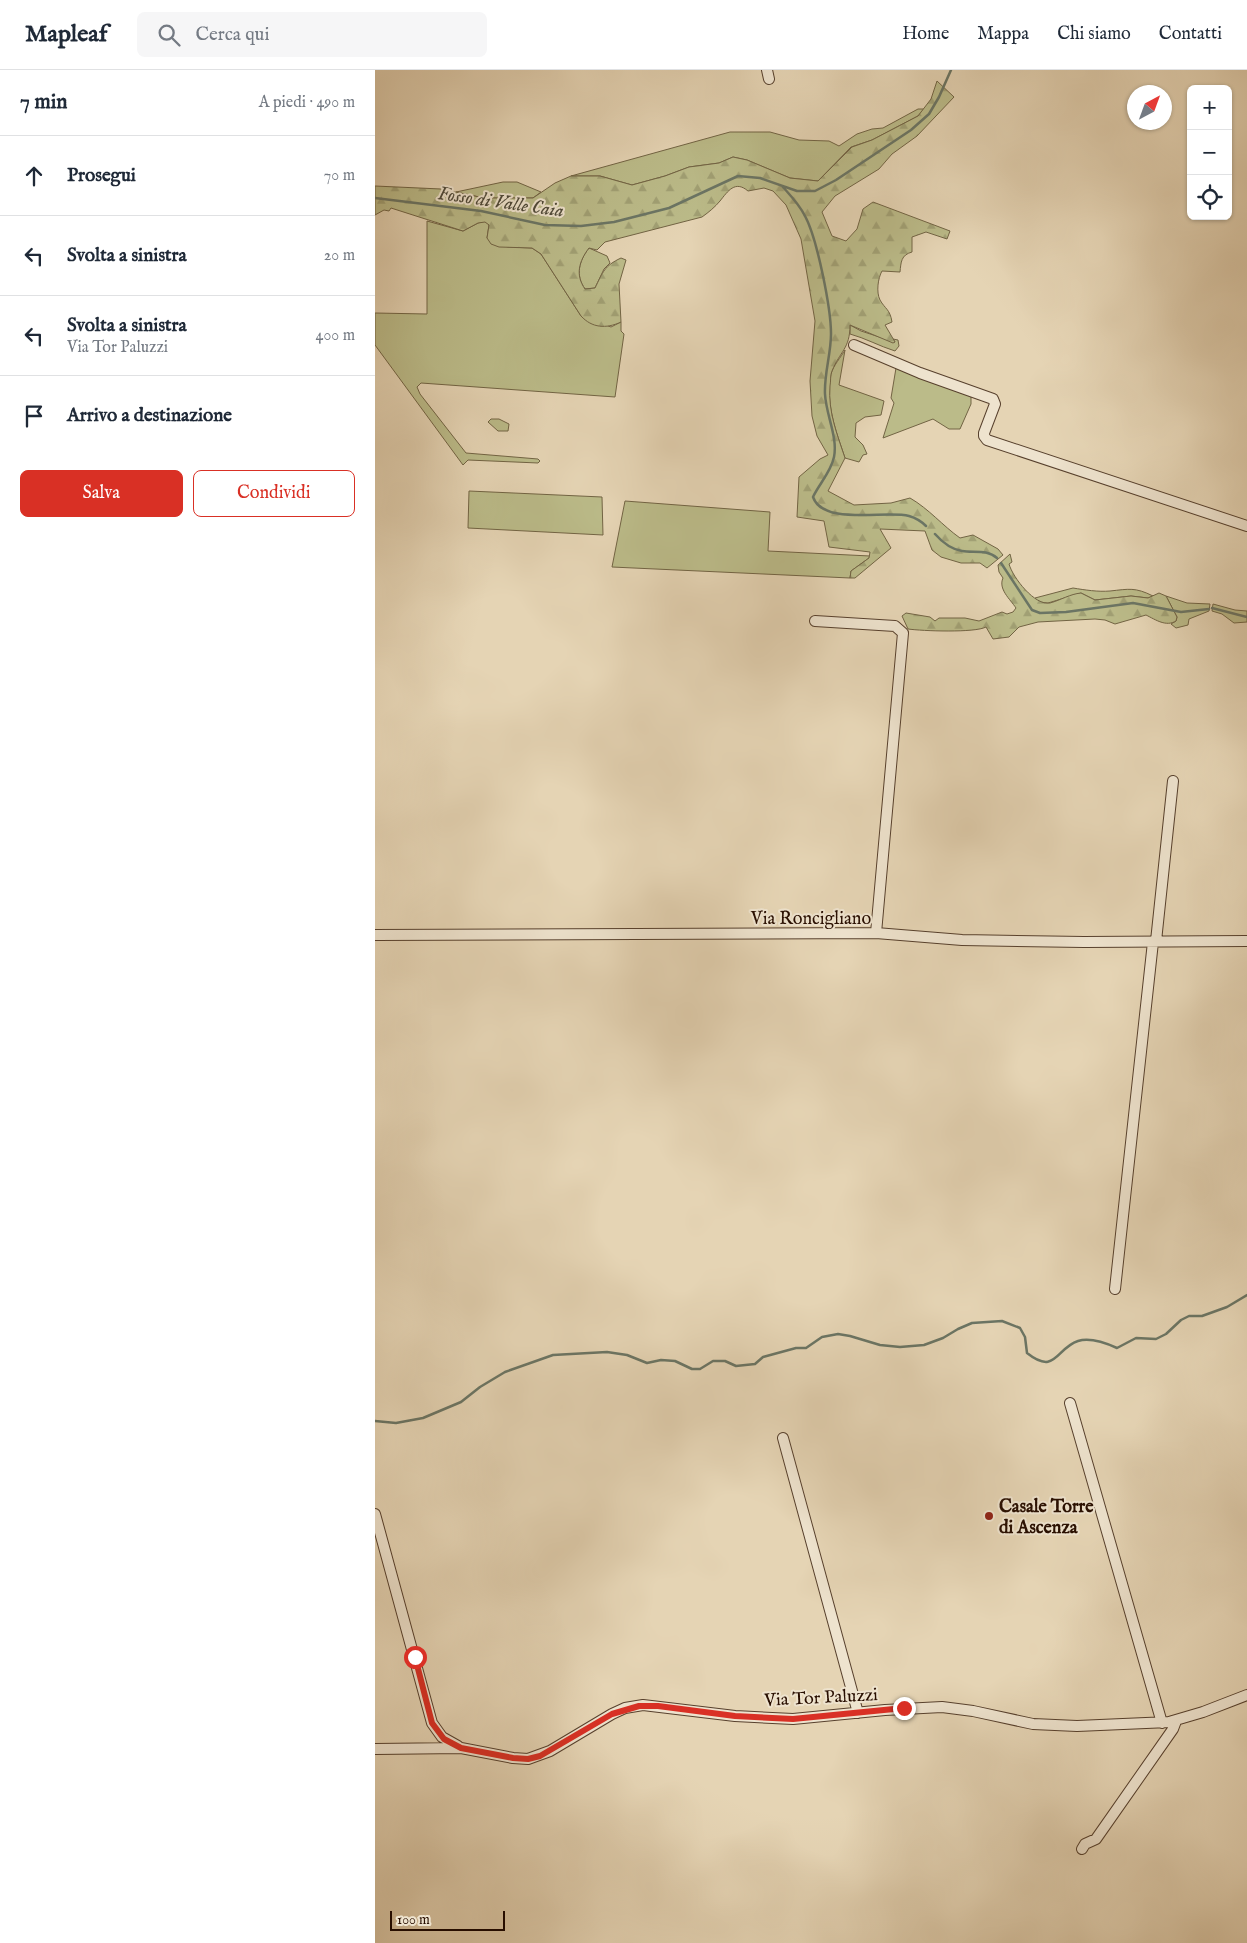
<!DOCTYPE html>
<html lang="it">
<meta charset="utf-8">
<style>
:root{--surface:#fff;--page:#f6f6f7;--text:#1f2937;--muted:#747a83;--line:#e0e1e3;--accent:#d93025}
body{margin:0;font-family:"IM FELL English",serif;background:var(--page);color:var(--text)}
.controls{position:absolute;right:15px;top:15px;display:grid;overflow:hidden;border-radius:8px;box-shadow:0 1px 4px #0004}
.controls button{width:45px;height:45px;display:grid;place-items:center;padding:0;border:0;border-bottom:1px solid var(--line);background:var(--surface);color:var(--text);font:25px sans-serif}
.compass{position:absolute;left:752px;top:15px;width:45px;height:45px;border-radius:50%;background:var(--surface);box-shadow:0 1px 4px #0004;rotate:41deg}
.scale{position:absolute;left:15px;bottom:12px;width:115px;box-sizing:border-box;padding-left:5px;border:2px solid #280e00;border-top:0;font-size:14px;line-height:18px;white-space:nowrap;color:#280e00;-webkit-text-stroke:4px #eee3ce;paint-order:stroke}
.stop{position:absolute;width:15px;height:15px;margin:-11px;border:4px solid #d93025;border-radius:50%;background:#fff}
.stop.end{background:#d93025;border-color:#fff;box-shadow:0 1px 5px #0008}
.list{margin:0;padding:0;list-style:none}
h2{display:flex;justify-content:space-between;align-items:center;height:65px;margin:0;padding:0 20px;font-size:21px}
h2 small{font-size:16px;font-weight:400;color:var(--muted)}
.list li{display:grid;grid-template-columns:32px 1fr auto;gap:15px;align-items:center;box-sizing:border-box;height:80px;padding:0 20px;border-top:1px solid var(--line)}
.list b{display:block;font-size:19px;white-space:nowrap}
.list p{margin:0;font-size:16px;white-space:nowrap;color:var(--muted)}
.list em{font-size:16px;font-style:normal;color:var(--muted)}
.actions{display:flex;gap:10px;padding:15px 20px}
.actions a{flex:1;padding:11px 0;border:1px solid var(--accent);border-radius:8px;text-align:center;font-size:18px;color:var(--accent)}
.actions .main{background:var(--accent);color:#fff}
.icon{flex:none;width:28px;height:28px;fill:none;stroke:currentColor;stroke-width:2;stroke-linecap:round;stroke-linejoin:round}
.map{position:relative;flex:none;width:872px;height:1873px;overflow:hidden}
header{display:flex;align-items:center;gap:30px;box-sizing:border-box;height:70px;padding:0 25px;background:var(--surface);border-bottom:1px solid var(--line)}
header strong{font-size:24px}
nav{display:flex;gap:28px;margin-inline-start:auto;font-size:18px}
.search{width:350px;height:45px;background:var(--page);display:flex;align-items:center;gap:12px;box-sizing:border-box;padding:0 18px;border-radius:8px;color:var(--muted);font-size:19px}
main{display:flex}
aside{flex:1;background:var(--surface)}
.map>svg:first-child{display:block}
.green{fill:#bbbb89;stroke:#726444}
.forest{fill:url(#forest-firs);stroke:#726444}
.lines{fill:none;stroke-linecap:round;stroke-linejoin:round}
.stream{stroke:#6b7564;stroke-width:2.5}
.minor-casing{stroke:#57402d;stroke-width:12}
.minor{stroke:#eee3ce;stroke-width:10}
.route{stroke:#d93025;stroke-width:6}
.poi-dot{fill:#8f2418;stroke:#eee3ce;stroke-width:2}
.labels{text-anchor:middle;stroke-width:4;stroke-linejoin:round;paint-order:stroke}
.street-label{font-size:18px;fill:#280e00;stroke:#eee3ce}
.poi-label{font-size:18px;font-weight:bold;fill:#280e00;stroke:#eee3ce;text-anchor:start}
.water-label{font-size:19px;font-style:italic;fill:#4f4a3a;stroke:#eee3ce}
</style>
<header>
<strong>Mapleaf</strong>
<div class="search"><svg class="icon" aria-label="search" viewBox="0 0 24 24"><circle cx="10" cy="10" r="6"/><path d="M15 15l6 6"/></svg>Cerca qui</div>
<nav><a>Home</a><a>Mappa</a><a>Chi siamo</a><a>Contatti</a></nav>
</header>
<main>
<aside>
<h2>7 min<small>A piedi · 490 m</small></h2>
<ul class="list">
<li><svg class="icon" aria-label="ahead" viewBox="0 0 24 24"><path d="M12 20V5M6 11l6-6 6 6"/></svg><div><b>Prosegui</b></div><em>70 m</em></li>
<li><svg class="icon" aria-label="left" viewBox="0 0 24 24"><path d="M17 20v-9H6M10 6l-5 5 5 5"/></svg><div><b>Svolta a sinistra</b></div><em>20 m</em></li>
<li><svg class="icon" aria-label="left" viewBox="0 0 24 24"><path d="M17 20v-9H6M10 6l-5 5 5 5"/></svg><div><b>Svolta a sinistra</b><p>Via Tor Paluzzi</p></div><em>400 m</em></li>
<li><svg class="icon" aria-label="arrive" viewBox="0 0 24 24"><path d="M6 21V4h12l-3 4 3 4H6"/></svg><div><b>Arrivo a destinazione</b></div></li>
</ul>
<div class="actions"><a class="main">Salva</a><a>Condividi</a></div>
</aside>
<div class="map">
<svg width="872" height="1873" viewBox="0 0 872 1873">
<defs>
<pattern id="forest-firs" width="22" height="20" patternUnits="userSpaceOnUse" patternTransform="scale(1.25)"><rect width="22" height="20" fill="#bbbb89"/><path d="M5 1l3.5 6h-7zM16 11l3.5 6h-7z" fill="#a1a074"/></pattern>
</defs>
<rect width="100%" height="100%" fill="#e5d4b4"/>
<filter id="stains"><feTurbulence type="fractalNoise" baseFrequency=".004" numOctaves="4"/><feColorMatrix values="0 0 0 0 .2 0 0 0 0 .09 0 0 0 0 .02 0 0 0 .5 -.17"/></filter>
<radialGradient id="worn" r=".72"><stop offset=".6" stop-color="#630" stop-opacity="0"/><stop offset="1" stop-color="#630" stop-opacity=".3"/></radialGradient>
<path class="green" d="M543,39H549L543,46L497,70L476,77L443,111L415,108L372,90L358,87L344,93L314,97L290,106L257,115L225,106H196L355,62H395L424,70L454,71L464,76L482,64L497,59L508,58Z
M128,112H142L166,122L158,128H109L81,122Z
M52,151L88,161L103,153L110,151L114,155L112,168L133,177L157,178L166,184L206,246L236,257L246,252V261L249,264L240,327L46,313L42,317L45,324L91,383L163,389L165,391L163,393L93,390L88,395L0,275V243L52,244Z
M214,178L232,186L235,193L229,199L220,218L210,219C200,205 204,191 214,178Z
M475,255L486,261L520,272L518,269L523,270L524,276L520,281C504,276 490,268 475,264Z
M470,280L464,315L509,331L506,345L490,347L481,353L480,367L488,375L492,384L488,385L484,392L470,388C461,361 450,333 456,304C458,296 466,287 470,280Z
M521,298L596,325V334L585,359H574L558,349L508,368L519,333L516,328Z
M116,349H124L134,354L133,361H123L113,352Z
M94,421L227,427L228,465L93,458Z
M250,431L395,442L393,481L495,486L494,488L476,501L475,508L237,497Z
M698,518C710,520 723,522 735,521C754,519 760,517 778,526L773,528L756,526L720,530L706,523L673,533L663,532L660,528Z
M791,526L812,533L835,534L834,541L814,549L813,555L801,558L796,554L801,551L802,547Z
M838,534L860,540L872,541V552L859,553L847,544L837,541Z"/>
<path class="forest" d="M562,11L579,27L542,66L517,84L504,99L460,126L447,142L457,166L471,171L482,159L488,139L498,132L575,161L572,169L551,162L537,167V182C526,185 526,192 525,202L507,201C503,208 501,222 505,230C510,239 515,239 517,252L510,255L520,272L518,273L475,255C475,279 465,281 457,301C455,305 456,311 455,316C453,342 462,364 470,388L453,421L479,435L516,433L535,428C554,439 568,456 585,468L598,465L623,479L628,485L612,498L605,493H586L566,487L557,480L550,461L505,459L516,478L480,508H475L476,501L494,488L495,482L454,477L449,451L422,447L424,407L445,389L453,385L442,366L437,346L435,311L440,251L426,169L411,135L398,121L389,118L373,121C360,110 353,121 345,131C340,137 334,142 327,147L230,172L222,180L214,178C204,191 200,205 210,219L220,218C228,202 229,196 246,188L251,190L244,214L246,252C231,259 217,258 206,246L166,184L157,178L124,177L116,174L112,168L114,155L110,152L103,153L88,161L16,138L14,141L9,140L0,145V116L66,119L109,128H158L180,113L196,106H225L257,115L290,106L314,97L344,93L358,87L372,90L415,108L443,111L477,77L497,70L543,46L556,29Z
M635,484L637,492L634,494C638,508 660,536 675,533C686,530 695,524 706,523L720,530L756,526L773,528L784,523L791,526L802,547L801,551C791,557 781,550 771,545L740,554L730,550L720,549L663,552L644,557L634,567L618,569L611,557C600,563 547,561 533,559L527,546L531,543L555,547L560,551L564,548H590L604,551L627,542L632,544L638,542L641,538C635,529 623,519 628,508L624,502L623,495Z"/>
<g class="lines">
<path class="stream" d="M407,116C415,125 424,134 430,146C442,168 456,238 456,264C456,284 449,304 450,324C451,345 463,367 459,387C456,402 444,414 438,427C448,456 511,440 534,446C541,448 546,451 551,456
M0,128L106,141L170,155L206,156L239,152L294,138L363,106L385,108L422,121H440L461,110L536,60L554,44L564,27L576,0
M560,464C567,472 575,479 587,481C599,483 612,479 622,488
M626,493L657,540L665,543L691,542L758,533L806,542L834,539
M837,538L872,547
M0,1351L21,1353L48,1348L86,1332L105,1317L130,1302L178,1285L232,1282L252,1285L272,1293L286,1290L300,1291L317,1299H325L338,1291H350L361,1296L380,1294L388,1287L421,1278H431L447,1267L463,1264L475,1266L505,1275L525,1277L549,1275L568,1268L583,1259L597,1253L627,1251L645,1258L650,1267L652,1283C681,1306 681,1278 703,1271C716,1267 731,1273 742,1278L761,1268L781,1269L791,1264L806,1250L814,1246H827L852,1237L872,1225"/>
<g class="minor-casing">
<path id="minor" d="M392,0L394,9
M479,275L545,303L618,329L620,334L609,363V366L612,370L872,456
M440,551L520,556L528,563L501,863
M0,865L501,863L587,870L709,872L872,871
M781,871L798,711
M740,1219L778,872
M695,1333L787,1653
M408,1368L483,1643
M0,1444L57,1653L67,1667L83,1676
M0,1679L86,1678L138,1688L153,1689L175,1681L237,1644L250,1638L268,1635L360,1646L418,1649L510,1640L567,1637L598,1641L658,1654L702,1656L794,1652L828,1642L872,1625
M707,1779L710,1774L721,1769L798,1659L801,1651"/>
</g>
<use href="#minor" class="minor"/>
</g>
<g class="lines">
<path class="route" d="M40,1587L57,1653L69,1669L86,1678L138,1688L153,1689L165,1686L237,1644L264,1636H283L360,1646L418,1649L529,1638"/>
</g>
<circle class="poi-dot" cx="614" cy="1446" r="5"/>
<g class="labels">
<g class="street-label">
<text x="436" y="854">Via Roncigliano</text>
<text transform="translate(446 1627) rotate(-3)" y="6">Via Tor Paluzzi</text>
</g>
<g class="poi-label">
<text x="624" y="1442">Casale Torre<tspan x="624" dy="21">di Ascenza</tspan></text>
</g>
<g class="water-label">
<text transform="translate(126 131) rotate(8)" y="7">Fosso di Valle Caia</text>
</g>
</g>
<rect width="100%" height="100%" filter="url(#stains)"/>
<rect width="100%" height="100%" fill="url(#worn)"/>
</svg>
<div class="controls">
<button>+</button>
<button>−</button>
<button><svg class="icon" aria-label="locate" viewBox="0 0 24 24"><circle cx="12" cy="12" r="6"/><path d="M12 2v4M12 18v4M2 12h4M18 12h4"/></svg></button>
</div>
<svg class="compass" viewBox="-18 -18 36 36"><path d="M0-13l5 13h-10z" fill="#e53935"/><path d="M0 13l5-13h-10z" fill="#747a83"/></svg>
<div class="scale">100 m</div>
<div class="stop" style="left:40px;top:1587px"></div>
<div class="stop end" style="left:529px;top:1638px"></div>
</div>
</main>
